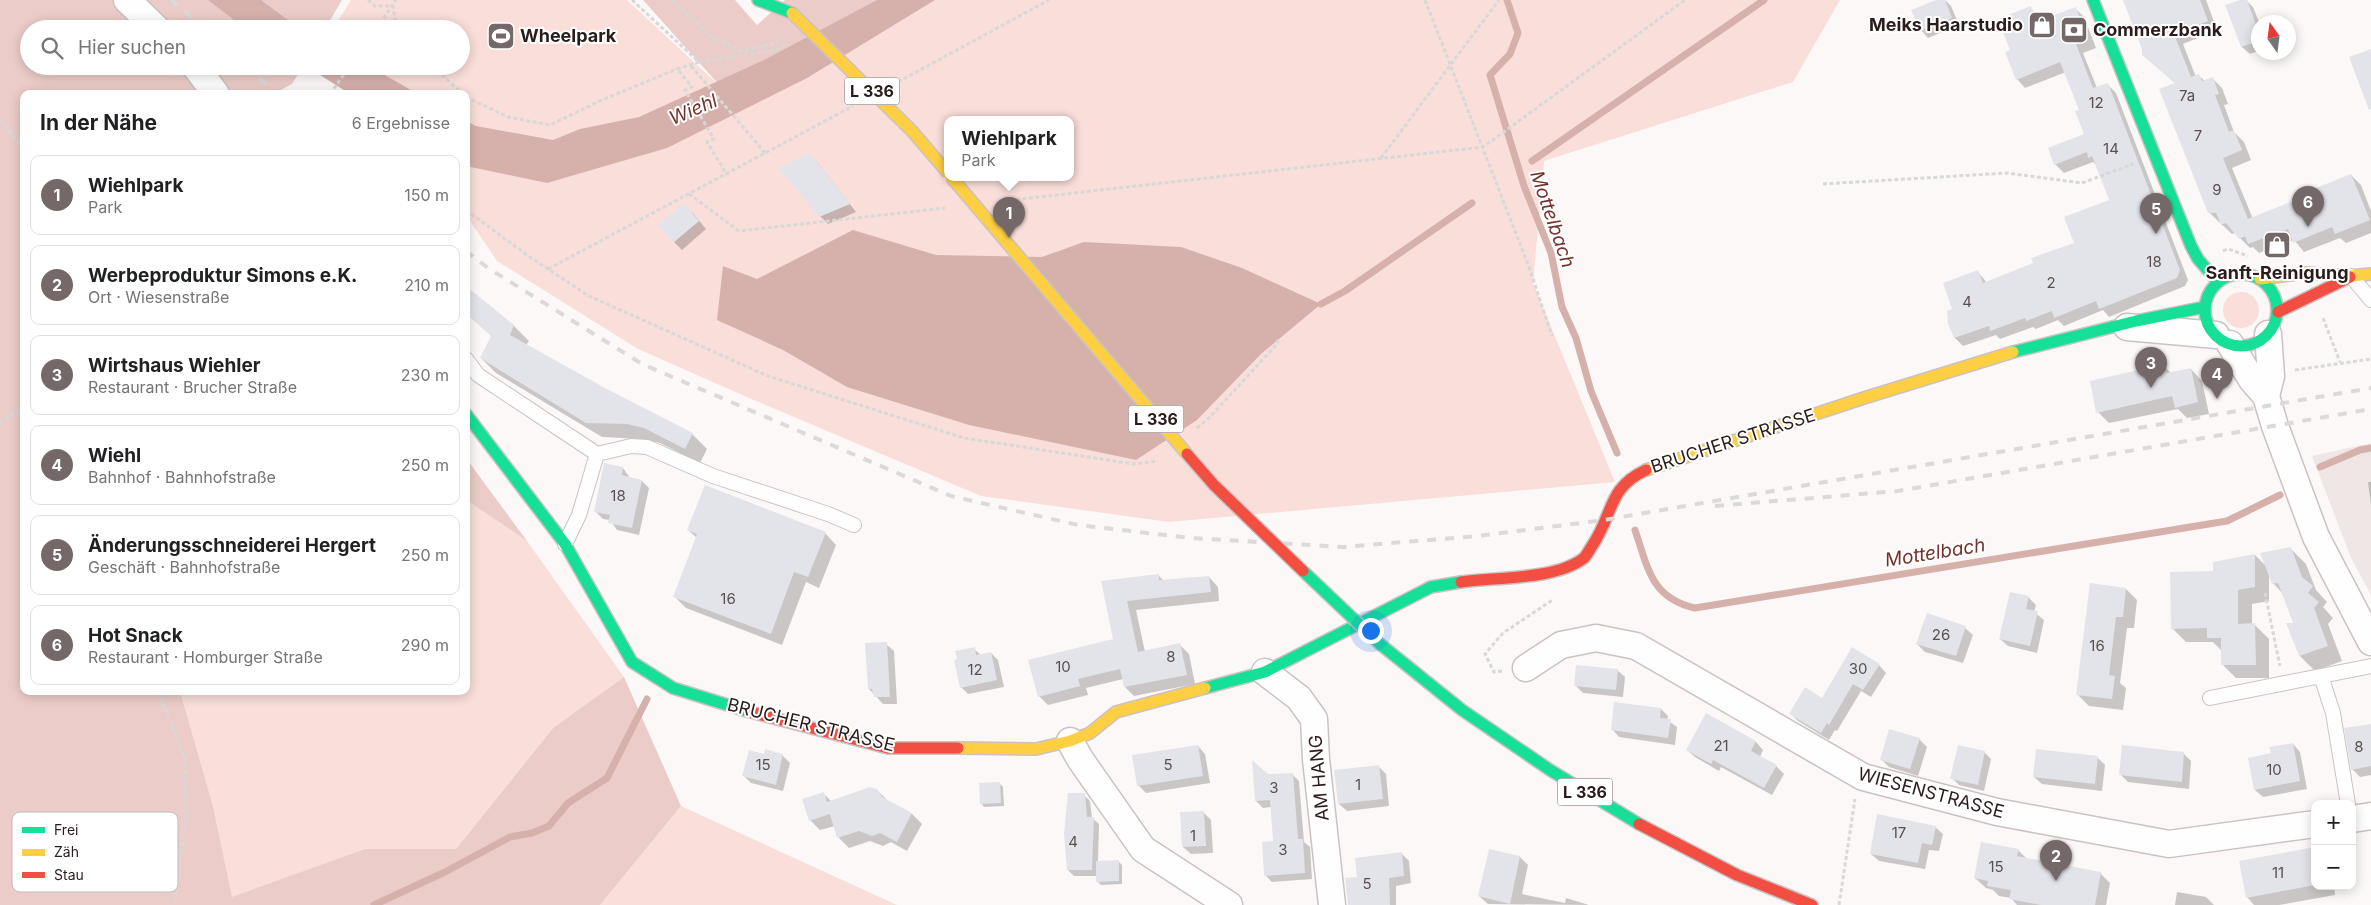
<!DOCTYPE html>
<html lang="de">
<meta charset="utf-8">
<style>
:root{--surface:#fff;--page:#f2f2f2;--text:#202124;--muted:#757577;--line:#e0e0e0;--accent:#746968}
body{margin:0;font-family:Inter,sans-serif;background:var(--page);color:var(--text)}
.controls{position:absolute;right:15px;bottom:15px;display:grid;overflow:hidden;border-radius:10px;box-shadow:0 2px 12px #0003}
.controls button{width:45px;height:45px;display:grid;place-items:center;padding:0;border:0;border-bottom:1px solid var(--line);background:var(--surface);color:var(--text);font:25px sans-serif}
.compass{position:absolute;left:2251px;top:15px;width:45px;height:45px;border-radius:50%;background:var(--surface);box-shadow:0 2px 12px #0003;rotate:346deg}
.you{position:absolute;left:1370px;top:630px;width:18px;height:18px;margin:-12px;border:4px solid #fff;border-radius:50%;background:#1a73e8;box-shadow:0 0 0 8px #1a73e833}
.badge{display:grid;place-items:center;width:32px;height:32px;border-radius:50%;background:var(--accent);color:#fff;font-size:16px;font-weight:700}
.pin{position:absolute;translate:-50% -41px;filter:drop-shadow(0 1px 2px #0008)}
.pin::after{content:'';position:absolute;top:26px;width:18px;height:15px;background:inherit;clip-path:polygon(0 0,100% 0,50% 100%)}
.popup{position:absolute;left:944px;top:116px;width:130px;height:65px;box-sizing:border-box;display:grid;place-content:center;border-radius:10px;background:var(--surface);filter:drop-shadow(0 1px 4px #0005);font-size:16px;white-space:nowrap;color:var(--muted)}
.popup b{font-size:19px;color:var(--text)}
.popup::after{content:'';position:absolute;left:50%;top:100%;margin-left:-10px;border:10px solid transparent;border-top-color:var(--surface)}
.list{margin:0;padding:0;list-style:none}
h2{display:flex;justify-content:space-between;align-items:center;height:65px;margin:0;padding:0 20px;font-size:21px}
h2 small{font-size:16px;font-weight:400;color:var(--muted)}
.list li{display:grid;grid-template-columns:32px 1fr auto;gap:15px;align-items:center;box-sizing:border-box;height:80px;margin:0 10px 10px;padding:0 10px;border:1px solid var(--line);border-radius:10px}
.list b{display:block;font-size:19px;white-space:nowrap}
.list p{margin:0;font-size:16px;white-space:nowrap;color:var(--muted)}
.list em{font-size:16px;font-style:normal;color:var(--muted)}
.icon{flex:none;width:28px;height:28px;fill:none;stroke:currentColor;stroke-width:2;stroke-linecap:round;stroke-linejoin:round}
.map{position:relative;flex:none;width:2371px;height:905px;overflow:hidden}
.search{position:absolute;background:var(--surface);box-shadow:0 2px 12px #0003;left:20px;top:20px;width:450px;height:55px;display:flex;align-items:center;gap:12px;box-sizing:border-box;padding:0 18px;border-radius:28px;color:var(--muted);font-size:19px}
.panel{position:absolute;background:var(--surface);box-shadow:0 2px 12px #0003;left:20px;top:90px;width:450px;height:605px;border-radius:10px}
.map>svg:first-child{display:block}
.built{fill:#eee7e5}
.green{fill:#f9deda;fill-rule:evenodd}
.forest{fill:#ebccc8}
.water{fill:#d6b1ac}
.shadow{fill:#0003}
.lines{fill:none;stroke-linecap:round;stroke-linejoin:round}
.stream{stroke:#d6b1ac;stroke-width:7}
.building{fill:#e3e4ea}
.lane-casing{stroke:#cbc2c1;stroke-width:16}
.street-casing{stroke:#cbc2c1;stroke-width:29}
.fast-casing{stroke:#cbc2c1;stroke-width:14}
.slow-casing{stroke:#cbc2c1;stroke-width:14}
.jam-casing{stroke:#cbc2c1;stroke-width:14}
.path{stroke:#d9d8d8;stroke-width:3;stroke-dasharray:4 2.5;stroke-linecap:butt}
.lane{stroke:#fffefe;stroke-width:14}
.street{stroke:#fffefe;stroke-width:26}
.fast{stroke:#16e098;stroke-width:11}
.slow{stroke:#ffcf43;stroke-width:11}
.jam{stroke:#f24e42;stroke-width:11}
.rail{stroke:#dbd9d9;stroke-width:4;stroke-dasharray:9 9;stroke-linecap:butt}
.fast-bridge-casing{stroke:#cbc3c2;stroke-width:14;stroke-linecap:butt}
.slow-bridge-casing{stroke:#cbc3c2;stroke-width:14;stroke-linecap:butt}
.jam-bridge-casing{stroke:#cbc3c2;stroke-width:14;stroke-linecap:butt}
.fast-bridge{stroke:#16e098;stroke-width:11}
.slow-bridge{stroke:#ffcf43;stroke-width:11}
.jam-bridge{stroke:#f24e42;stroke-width:11}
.labels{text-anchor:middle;stroke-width:4;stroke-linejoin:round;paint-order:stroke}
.number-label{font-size:15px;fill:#594f4f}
.shield{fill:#fff;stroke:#6a605f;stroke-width:1}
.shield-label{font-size:16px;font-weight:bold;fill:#2a1c1a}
.poi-label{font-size:18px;font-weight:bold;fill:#2a1c1a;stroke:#fff;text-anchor:start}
.street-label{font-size:18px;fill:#2a1c1a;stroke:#fff}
.water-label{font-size:19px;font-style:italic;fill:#73322c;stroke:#fff}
.key{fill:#fff;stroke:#bfbbba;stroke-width:1}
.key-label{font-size:14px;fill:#2a1c1a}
</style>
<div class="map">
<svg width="2371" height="905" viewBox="0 0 2371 905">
<rect width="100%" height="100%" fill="#fdf8f8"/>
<path class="built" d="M2371,443V595L2351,558L2312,456Z"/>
<path class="green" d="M351,0H627L721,87L886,0H1840L1793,82L1544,161L1533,283L1615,482L1169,522L981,496L749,398L638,349L497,261L466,215V94H386L368,66H461V29H343L338,21ZM948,119H1070V177H948Z
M2223 310a18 18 0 1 1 36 0a18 18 0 1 1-36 0Z
M466,500L527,541L624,677L553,728L456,849H365L232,898L213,806L180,691H466Z
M681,806L897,905H600Z"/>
<path class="forest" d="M0,0H342L325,29H29V66H303L292,84L273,94H24V691H180L213,806L232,897L365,849H456L553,728L624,677L681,806L600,905H0Z
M643,0H735L757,25L785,0H886L721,87Z
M466,458L527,541L466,500Z"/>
<path class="water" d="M208,0H261L300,29H246Z
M877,0H935L807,78L667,148L547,183L466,166V121L476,126L553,140L580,129L639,117L766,59Z
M306,66H369L418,94H350Z
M853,230L936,255L1042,257L1084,242L1181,247L1242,268L1321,304L1261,354L1197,420L1136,460L969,425L847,387L783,350L717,320L723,266L757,279Z"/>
<path class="shadow" d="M1939,0H1945L1951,6L1959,25L1928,38L1921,30Z
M2125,0H2206L2217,30L2183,44L2196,77L2199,76L2205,81L2212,78L2222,88L2228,104L2224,105L2234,132L2244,142L2251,160L2232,168L2253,219L2319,192L2351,175L2361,185L2371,211V233L2346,243L2340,238L2304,252L2294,240L2259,253L2253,247L2250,248L2235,233L2232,234L2219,222L2209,212L2176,84L2143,54V49Z
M2246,0L2253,7L2259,22L2258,51L2250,54L2242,47L2227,6Z
M2031,8L2041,21L2075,8L2084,17L2096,48L2083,53L2097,88L2107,84L2116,93L2188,280L2185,286L2109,317L2103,310L2064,326L2058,320L2036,329L2033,327L2000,339L1996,335L1963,346L1955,338L1950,323L1954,310L1978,272L1987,283L2034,264L2076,244L2111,201L2097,166L2093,162L2064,173L2055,164L2085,135L2081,111L2066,72L2025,88L2017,79L2011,51Z
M810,154L817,162L856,212L828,224L820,216Z
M692,212L706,229L682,250L674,242Z
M466,288L514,326L529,341L526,345L605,389L692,434L707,449L700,463L660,443L643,439L602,437L496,373L481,358L492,337Z
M2164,366L2172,374L2191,369L2202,381L2209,414L2187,418L2178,409L2109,423L2098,412Z
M623,468L630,478L642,481L649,488L639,535L617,530L610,520L603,519L595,511Z
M2368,482H2371V505Z
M688,530L825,533L836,545L819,588L806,582L782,645L686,608L674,596L697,538Z
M2291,549L2306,564L2316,590L2327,602L2323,607L2333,618L2328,624L2342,661L2315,671L2300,656L2295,624L2283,594L2273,583L2269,573V601L2252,604V625H2255L2269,639V678H2236L2222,664V651L2213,642H2186L2172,628L2215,572L2255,555L2267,567Z
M1158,575L1164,581L1209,577L1218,587L1219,601L1136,610L1145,652L1180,645L1189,654L1195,684L1134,696L1125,687L1123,679L1086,688L1088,695L1048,705L1039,696L1115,640L1102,582Z
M2126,589L2137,600L2134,628H2127L2120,683L2126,688L2123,710L2089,706L2078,695Z
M2028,597L2036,605L2034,612L2044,620L2037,653L2008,646L2000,639Z
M1965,628L1973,635L1963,663L1925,652L1917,644Z
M886,644L894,651L897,704H883L869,689Z
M974,649L981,655L991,653L998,660L1004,687L968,694L961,687Z
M1879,665L1886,673L1871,697L1861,691L1837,731L1835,730L1829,740L1798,721L1791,714L1822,699Z
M1617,670L1625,677L1623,697L1583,693L1575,685Z
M1661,709L1668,716L1667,720L1677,727L1675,745L1619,737L1612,729Z
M1707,715L1756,742L1763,750L1760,757L1776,766L1784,774L1772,795L1721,767L1719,771L1695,757L1687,750Z
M2371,725V775L2360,777L2352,769Z
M1919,739L1927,747L1918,776L1889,767L1881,759Z
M2293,744L2300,752L2307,789L2263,797L2255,790Z
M1198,746L1205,754L1210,783L1146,793L1138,785Z
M1984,752L1991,759L1984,791L1959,785L1952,778Z
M2184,754L2191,761L2189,789L2128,782L2121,775Z
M782,755L790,763L783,791L751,783L744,776L765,756Z
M2097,757L2105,765L2102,791L2042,784L2034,777Z
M1378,766L1386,774L1389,806L1347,811L1339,804Z
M1292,774L1299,781L1304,842L1310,847L1312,879L1272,882L1265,875L1274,842L1271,807L1263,808L1256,801Z
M999,783L1003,787L1004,806L984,807L981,803Z
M877,790L888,801L912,814L922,824L907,851L891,842L883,846L870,841L849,848L839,838L835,826L820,830L810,820L824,794L832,802Z
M1084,795L1090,801L1092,818L1099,824L1098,862L1118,861L1122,865V884L1101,885L1097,881V876H1074L1068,870Z
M1203,812L1211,820L1213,853L1191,854L1183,847Z
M1935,827L1943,834L1939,851L1929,850L1925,869L1879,861L1871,854Z
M2315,848V886H2334L2335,895L2279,905H2254L2247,897Z
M1490,850L1520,857L1528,865L1522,894L1565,903L1566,898L1589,905L1488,904L1479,896Z
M2018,850L2027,859L2100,873L2110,883L2106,905H2017L2011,898L1999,896L1993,890L1986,888L1975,878Z
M1401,853L1409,861L1411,883L1396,886V905H1349Z
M2177,892L2206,897L2214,905H2175Z"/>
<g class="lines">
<path class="stream" d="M1507,0L1518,33L1510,54L1490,75L1524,186L1551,253L1562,307L1576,338L1591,391L1617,453
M1532,161L1764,0
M1321,304L1345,291L1472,203
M2320,467L2360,450L2371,448
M1635,530C1648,568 1651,598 1695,608L2227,521L2280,495
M374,905L445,872L510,837L532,833L549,826L568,803L607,778L647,699"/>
</g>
<path class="building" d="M1936,0H1945L1952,18L1920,31L1911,10Z
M2123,0H2200L2208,21L2174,34L2191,77L2199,74L2202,81L2213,77L2219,94L2215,95L2229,132L2234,130L2242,150L2223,158L2248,219L2318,191L2316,188L2351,174L2370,220L2335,234L2332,227L2293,243L2288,229L2248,244L2245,236L2239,239L2226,223L2221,225L2216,213H2208L2159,89L2175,83L2142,55V49Z
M2240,0H2247L2258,30V41L2241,47L2225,5Z
M2031,6L2037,21L2076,7L2088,40L2076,44L2093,88L2108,83L2180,270L2177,278L2099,309L2096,301L2054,318L2052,311L2026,321L2025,318L1990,331L1989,326L1954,338L1948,324L1947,311L1952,309L1943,283L1978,270L1983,283L2033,263L2031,258L2074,243L2064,217L2109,200L2092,156L2088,158L2087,152L2054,165L2048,148L2084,134L2075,111L2079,110L2060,62L2016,80L2005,52L2010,50L1998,19Z
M2371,49V109L2369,110L2349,57Z
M810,153L850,204L819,217L779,168Z
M684,203L699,221L673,243L658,225Z
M466,286L514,325L510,335L605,388L693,433L685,449L644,428L627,424L586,423L480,358L491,336L466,314Z
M2164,364L2166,373L2191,368L2198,402L2175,408L2172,396L2096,413L2090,381Z
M604,463L623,467L622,475L642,480L632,528L608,523L610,515L594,512Z
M705,485L826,532L808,577L794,572L771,634L673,597L697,534L687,530Z
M2291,547L2302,577L2313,586L2308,593L2319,602L2314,608L2328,646L2299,656L2286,623H2293L2278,583L2272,584L2260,553Z
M2255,554V587L2238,590V624L2255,623L2256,665H2221V638H2207V628L2171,629L2170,572L2213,571V562Z
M1159,574V580L1209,576L1211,592L1127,601L1138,652L1180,643L1187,675L1124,687L1120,669L1078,679L1080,686L1038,697L1028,660L1113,639L1101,581Z
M2090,583L2126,588L2123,617H2116L2109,675L2115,676L2112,699L2076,695Z
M2010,592L2029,596L2026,609L2038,611L2030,646L1999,639Z
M1927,613L1966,626L1956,656L1916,644Z
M887,642L890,697H874L872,689H868L865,643Z
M975,647L976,655L991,652L997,680L960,688L954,660L957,659L955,651Z
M1852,647L1880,664L1863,690L1853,684L1829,725L1827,723L1821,733L1789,714L1805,687L1822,698Z
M1576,665L1618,669L1616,690L1574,686Z
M1614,702L1661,708L1660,718L1671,719L1668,738L1611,730Z
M1706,713L1756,741L1751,751L1777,765L1764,788L1713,760L1711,764L1686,750Z
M2371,724V766L2351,770L2344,728Z
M1889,729L1920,738L1910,769L1880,760Z
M2293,743L2300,781L2254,790L2248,758L2271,753L2269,747Z
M1198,745L1203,776L1137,786L1132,755Z
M1958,745L1985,751L1978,785L1950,779Z
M2122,745L2184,752L2182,782L2119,775Z
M765,749L783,754L776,785L742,776L749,750L764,754Z
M2036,749L2098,756L2095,784L2033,777Z
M1252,760L1268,774L1293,773L1298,839H1303L1305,873L1264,876L1262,842L1273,841L1270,800L1255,801Z
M1379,765L1383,799L1338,804L1334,770Z
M1000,782L1001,803L980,804L979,783Z
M870,787L877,789L882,797L912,813L897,842L880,833L872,836L859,831L837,838L830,814L809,821L802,799L824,792L827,802Z
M1068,793H1085L1087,817H1094L1092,870H1067L1064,833Z
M1204,811L1206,846L1182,847L1180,812Z
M1877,814L1936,826L1932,845L1922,843L1918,863L1870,854Z
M1981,842L2019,849L2017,856L2101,872L2095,905H2041L2009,899L2011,890L1987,886L1988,881L1974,878Z
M2315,847V885L2246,898L2239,861Z
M1489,849L1520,856L1510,904L1478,896Z
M1402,852L1404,876L1389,878L1390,905H1348L1345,878L1357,877L1355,858Z
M1119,860V881L1096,882V861Z"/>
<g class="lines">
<g class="lane-casing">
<path id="lane" d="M2351,276L2371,300
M466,359L478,375L597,454L579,515L565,544
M597,454L631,446L647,447L713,476L828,514L854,525
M2321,676L2333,713L2348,804
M2210,698L2371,666"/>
</g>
<g class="street-casing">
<path id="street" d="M127,0L157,29
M195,66L216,94
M2127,327L2216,335
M2230,344L2252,380L2266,396L2275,426L2316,537L2371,642
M2266,396L2271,376L2268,334
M1526,668L1561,645L1596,638L1636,646L1863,777L1997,812L2169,844L2315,824
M1265,672L1299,698L1314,719L1316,759L1332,905
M1070,741L1080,759L1143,849L1229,905
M2352,819L2371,816"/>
</g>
<g class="fast-casing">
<path id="fast" d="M758,0L792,13
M2093,0L2191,246L2198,259L2218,282
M2205 310a36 36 0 1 1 72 0a36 36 0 1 1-72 0Z
M2013,352L2136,321L2205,307
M466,414L565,544L632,662L673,688L747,711
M1380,644L1462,710L1550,770L1639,824
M1205,688L1265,672L1431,587L1461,582"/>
</g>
<g class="slow-casing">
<path id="slow" d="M2260,279L2305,273L2351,276L2371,274
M1646,470L1864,398L2013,352
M958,748L1036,749L1070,741L1090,733L1116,712L1205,688"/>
</g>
<g class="jam-casing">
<path id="jam" d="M2278,312L2350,277
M1461,582C1496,577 1556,580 1584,558C1587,555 1590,549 1592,546C1614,514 1607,488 1646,470
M747,711L888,748H958
M1639,824L1737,875L1812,905"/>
</g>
<path class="path" d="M368,0L375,6H393L396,25L400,29
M632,0L699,62L677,69L692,87L685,90L714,139L707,142L727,175
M672,0L712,37L742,51L775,43L781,36
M1425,0L1529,267L1552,336
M376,29L396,0
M699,62L780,49L786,41
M432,66L463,94
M691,66L766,154
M898,82L1049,0
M330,94L350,66
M466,97L508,117L550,125L602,100L677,69
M0,121L24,149
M1381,158L1499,0
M1823,184L2007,173L2082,183L2133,164
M689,194L739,231L945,208
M1003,201L1483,147L1685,0
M466,210L527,255L589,296L768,376L964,438L1134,464L1158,461
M2223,251L2228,249L2248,256
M548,269L853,106
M2323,318L2340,362
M2295,370L2371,359
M0,423L24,407
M1197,428L1209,418L1277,344L1278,338
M2265,593L2280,666
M1502,671L1494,672L1485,654L1503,633L1554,599
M158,691L185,759L186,819L174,905
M1839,905L1855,799"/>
<use href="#lane" class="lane"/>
<use href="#street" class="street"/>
<use href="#fast" class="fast"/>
<use href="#slow" class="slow"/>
<use href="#jam" class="jam"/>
<path class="rail" d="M171,0L205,29
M246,66L277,94
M466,251L488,268L642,364L951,496L1078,525L1191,538L1343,547L1478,536L1604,520L2371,388
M1715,506L1898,491L2371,409"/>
<g class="fast-bridge-casing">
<path id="fast-bridge" d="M1303,571L1380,644"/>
</g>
<g class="slow-bridge-casing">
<path id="slow-bridge" d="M792,13L912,131L948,173
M951,177L1187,454"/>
</g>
<g class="jam-bridge-casing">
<path id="jam-bridge" d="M1187,454L1214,485L1303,571"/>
</g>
<use href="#fast-bridge" class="fast-bridge"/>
<use href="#slow-bridge" class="slow-bridge"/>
<use href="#jam-bridge" class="jam-bridge"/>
</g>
<defs>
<g id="shop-square" transform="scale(1.4375)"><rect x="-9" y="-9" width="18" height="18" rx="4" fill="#746968" stroke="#fff"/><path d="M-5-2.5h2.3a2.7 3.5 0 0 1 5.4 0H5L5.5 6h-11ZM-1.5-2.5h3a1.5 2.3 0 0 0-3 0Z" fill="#fff"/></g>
<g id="bank-square" transform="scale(1.4375)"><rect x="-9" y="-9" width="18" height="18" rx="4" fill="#746968" stroke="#fff"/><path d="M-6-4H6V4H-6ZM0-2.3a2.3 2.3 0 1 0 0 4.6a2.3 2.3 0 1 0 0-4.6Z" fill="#fff"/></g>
<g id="stadium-square" transform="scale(1.4375)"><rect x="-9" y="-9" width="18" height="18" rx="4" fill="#746968" stroke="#fff"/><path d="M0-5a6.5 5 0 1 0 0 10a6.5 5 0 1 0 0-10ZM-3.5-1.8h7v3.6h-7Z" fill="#fff"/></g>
</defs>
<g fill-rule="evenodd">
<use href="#shop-square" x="2042" y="25"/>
<use href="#bank-square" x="2074" y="30"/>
<use href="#stadium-square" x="501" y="36"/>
<use href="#shop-square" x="2277" y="245"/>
</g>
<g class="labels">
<g class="number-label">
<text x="2187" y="101">7a</text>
<text x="2096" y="108">12</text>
<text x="2198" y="141">7</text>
<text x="2111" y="154">14</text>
<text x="2217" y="195">9</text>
<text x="2154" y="267">18</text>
<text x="2051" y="288">2</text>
<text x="1967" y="307">4</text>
<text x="618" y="501">18</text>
<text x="728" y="604">16</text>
<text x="1941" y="640">26</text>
<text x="2097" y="651">16</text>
<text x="1171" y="662">8</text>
<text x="1063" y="672">10</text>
<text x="1858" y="674">30</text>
<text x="975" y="675">12</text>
<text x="1721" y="751">21</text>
<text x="2359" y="752">8</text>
<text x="763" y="770">15</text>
<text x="1168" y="770">5</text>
<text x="2274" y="775">10</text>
<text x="1358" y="790">1</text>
<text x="1274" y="793">3</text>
<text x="1899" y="838">17</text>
<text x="1193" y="841">1</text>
<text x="1073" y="847">4</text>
<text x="1283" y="855">3</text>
<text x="1996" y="872">15</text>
<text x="2278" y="878">11</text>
<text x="1367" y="889">5</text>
</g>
<g class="shield">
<rect x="844.5" y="77.5" width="55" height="27" rx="4"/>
<rect x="1128.5" y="405.5" width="55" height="27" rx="4"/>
<rect x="1557.5" y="778.5" width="55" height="27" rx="4"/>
</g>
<g class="shield-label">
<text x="872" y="97">L 336</text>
<text x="1156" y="425">L 336</text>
<text x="1585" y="798">L 336</text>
</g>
<g class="poi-label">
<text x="2023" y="31" text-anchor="end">Meiks Haarstudio</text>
<text x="2093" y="36">Commerzbank</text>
<text x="520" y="42">Wheelpark</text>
<text x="2277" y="279" text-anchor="middle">Sanft-Reinigung</text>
</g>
<g class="street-label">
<text transform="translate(1733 441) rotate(-18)" y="6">BRUCHER STRASSE</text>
<text transform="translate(811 725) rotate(14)" y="6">BRUCHER STRASSE</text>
<text transform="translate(1319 778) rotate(-95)" y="6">AM HANG</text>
<text transform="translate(1931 793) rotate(15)" y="6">WIESENSTRASSE</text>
</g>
<g class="water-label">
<text transform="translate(693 109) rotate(-23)" y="7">Wiehl</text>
<text transform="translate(1553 219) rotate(71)" y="7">Mottelbach</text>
<text transform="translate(1935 552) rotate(-9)" y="7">Mottelbach</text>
</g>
</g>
<rect x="12" y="812" width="166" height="80" rx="8" class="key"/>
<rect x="22" y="827" width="23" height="6" fill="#16e098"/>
<rect x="22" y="849" width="23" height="7" fill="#ffcf43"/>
<rect x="22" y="872" width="23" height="6" fill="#f24e42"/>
<g class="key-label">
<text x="54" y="835">Frei</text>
<text x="54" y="857">Zäh</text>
<text x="54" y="880">Stau</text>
</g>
</svg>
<div class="controls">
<button>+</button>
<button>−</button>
</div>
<svg class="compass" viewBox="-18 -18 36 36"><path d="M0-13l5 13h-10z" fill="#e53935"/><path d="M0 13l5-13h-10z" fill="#757577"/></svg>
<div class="you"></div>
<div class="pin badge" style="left:1009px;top:238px">1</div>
<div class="popup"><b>Wiehlpark</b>Park</div>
<div class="pin badge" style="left:2056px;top:881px">2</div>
<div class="pin badge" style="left:2151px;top:388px">3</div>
<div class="pin badge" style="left:2217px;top:399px">4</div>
<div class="pin badge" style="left:2156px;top:234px">5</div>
<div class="pin badge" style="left:2308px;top:227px">6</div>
<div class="search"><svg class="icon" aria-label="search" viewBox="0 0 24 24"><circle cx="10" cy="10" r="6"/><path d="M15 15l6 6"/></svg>Hier suchen</div>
<section class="panel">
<h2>In der Nähe<small>6 Ergebnisse</small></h2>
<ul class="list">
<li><span class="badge">1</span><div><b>Wiehlpark</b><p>Park</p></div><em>150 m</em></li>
<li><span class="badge">2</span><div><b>Werbeproduktur Simons e.K.</b><p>Ort · Wiesenstraße</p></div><em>210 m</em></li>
<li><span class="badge">3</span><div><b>Wirtshaus Wiehler</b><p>Restaurant · Brucher Straße</p></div><em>230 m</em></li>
<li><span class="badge">4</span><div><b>Wiehl</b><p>Bahnhof · Bahnhofstraße</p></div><em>250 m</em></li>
<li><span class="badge">5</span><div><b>Änderungsschneiderei Hergert</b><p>Geschäft · Bahnhofstraße</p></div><em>250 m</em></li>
<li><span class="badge">6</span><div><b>Hot Snack</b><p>Restaurant · Homburger Straße</p></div><em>290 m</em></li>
</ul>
</section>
</div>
